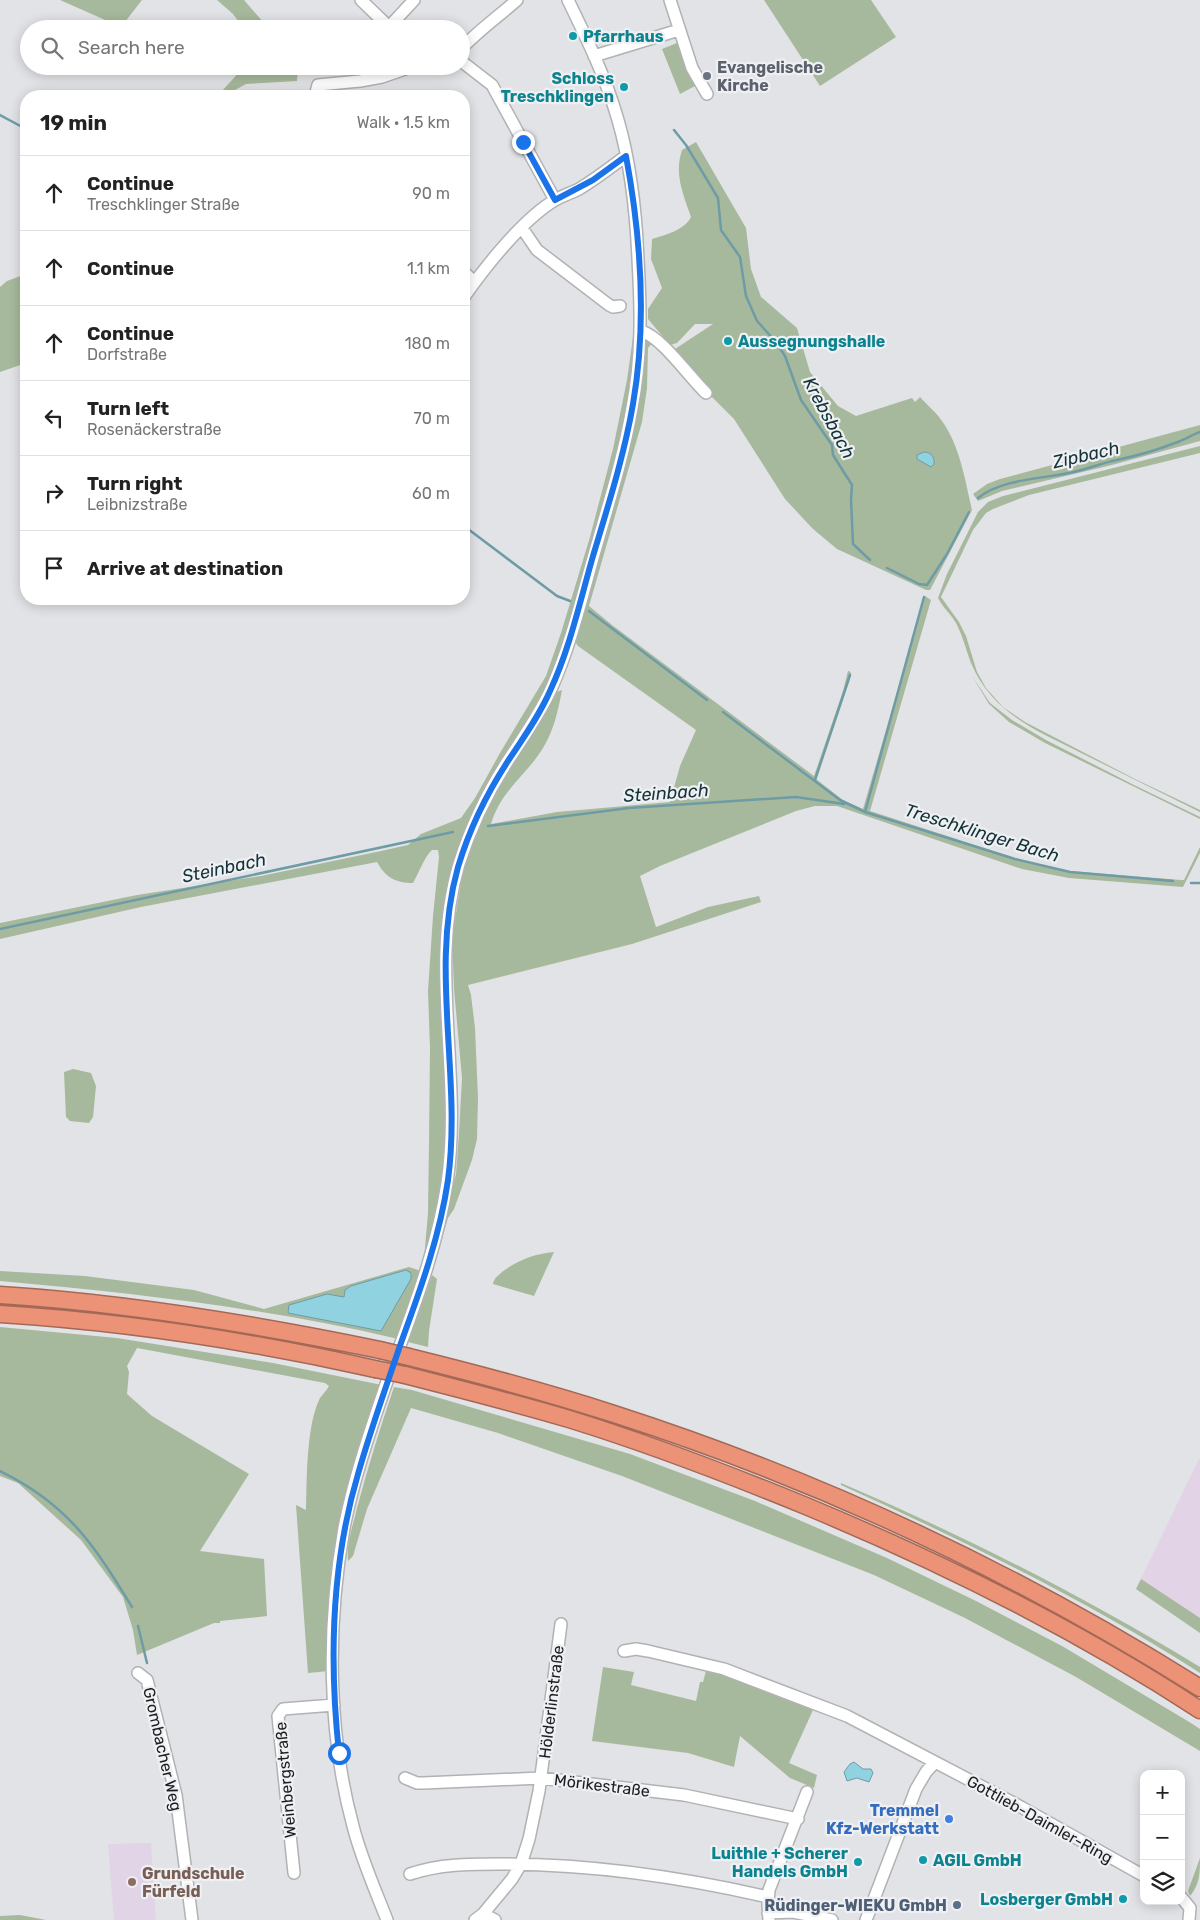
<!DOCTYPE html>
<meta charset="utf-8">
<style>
:root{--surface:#fff;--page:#f6f6f6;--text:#222;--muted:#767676;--line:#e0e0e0}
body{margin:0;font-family:Rubik,sans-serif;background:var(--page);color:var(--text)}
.controls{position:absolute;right:15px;bottom:15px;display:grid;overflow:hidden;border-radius:10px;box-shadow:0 2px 12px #0003}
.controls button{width:45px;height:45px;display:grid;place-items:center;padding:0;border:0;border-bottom:1px solid var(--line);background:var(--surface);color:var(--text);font:25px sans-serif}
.stop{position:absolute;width:15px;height:15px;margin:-11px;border:4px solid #1a73e8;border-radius:50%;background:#fff}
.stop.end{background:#1a73e8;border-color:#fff;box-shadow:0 1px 5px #0008}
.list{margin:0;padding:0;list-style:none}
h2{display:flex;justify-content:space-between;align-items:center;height:65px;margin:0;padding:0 20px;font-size:21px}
h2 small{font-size:16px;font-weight:400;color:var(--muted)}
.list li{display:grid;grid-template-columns:32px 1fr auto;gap:15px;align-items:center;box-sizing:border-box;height:75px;padding:0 20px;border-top:1px solid var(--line)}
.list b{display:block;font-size:19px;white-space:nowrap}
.list p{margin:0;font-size:16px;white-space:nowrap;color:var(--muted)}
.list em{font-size:16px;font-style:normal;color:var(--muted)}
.icon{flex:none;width:28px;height:28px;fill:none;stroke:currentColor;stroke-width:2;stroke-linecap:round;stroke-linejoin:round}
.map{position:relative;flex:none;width:1200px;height:1920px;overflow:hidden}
.search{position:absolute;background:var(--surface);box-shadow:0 2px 12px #0003;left:20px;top:20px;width:450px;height:55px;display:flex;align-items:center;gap:12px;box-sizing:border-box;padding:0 18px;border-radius:28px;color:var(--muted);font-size:19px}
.panel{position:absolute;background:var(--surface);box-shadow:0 2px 12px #0003;left:20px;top:90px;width:450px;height:515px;border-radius:20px}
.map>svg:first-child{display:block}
.industrial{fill:#e2d3e6}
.education{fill:#e1d4e7}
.green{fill:#a7b99c}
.water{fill:#91d2e0;stroke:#6e9ca6}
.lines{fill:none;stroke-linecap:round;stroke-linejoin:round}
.stream{stroke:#6e9ca6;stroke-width:2.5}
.minor-casing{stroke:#b1b2b4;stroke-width:14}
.highway-casing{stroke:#a36957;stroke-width:19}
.minor{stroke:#fff;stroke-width:11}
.highway{stroke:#ec9276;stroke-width:16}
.highway-bridge-casing{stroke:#a36957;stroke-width:19;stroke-linecap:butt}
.highway-bridge{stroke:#ec9276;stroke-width:16}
.route{stroke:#1a73e8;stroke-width:6}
.culture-dot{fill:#0f9aa8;stroke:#eff0f3;stroke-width:2}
.worship-dot{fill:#6b7280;stroke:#eff0f3;stroke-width:2}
.shop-dot{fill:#3f7fe0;stroke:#eff0f3;stroke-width:2}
.education-dot{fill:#8d6e63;stroke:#eff0f3;stroke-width:2}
.service-dot{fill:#5c6f8a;stroke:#eff0f3;stroke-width:2}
.labels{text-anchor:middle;stroke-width:4.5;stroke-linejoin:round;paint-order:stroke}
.culture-label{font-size:16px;font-weight:bold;fill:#0d838f;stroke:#eff0f3;text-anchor:start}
.worship-label{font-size:16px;font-weight:bold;fill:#5b616d;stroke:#eff0f3;text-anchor:start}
.street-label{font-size:16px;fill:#1c1d1e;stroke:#eff0f3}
.shop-label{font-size:16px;font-weight:bold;fill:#366cbe;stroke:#eff0f3;text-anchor:end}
.education-label{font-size:16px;font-weight:bold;fill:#785e54;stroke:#eff0f3;text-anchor:start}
.service-label{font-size:16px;font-weight:bold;fill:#4e5e75;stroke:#eff0f3;text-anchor:end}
.water-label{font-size:18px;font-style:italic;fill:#133339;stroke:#eff0f3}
</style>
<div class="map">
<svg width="1200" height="1920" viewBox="0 0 1200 1920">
<rect width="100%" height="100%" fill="#e2e3e6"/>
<path class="industrial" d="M1200,1457V1633L1136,1589Z"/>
<path class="education" d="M151,1843L156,1920H114L108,1844Z"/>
<path class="green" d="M60,0H142L121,27Z
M217,0H244L269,29H244L233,14Z
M764,0H871L896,37L820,86Z
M677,43L695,86L680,94L662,49Z
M260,66H296L298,67L297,81L246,84L224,96L222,91L241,70Z
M696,142L746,228L751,269L761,297L797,328L810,372L838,406L856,416L912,398L915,402L920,397C927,405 936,412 942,421C960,446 965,480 972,510L930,590H926L837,549L813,529L785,499L734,419L707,392L672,351L713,324H695L677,343L670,345L648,319V309L662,288L651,259L652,239C665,235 685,230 691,217C683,194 674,174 682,150Z
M26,274V363L0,372V287L7,281Z
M638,325L633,396L590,563L544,698L490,788L448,909L450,1077L443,1195L424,1259L428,1213L429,1143L430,1048L428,991L433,916L439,857L438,850H432C424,857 419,873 413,883C396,883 386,878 377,862L141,907L0,939V923L137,895L261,876L381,851L408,845L421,834L461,818L475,798L500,753L546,676L561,633L590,537L613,449L627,380L634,330Z
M651,340L653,342L648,348L647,388L642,422L589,606L612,625L814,776L843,691L848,671H849L851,673L850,679L816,779L843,800L863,809L925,596L931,600L870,811L1024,861L1070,871L1181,880H1184L1200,847V853L1183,887L1069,878L1022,869L837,806H815L796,811L660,866L640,876L656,927L708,907L759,896L761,902L632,944L468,985L471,995L475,1028L478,1098L477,1139L472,1160L454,1209L448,1218L435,1261L434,1259L456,1174L459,1133L462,1078L454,989L452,938L462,876L470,848L494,796L557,692L562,690C558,711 554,730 543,748C526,776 501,790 491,824L557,812L670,802L680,766L696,730L578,646L574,640C595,573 617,505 633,435C640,404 643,373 646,341Z
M1200,425V441L1112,465L1002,491L978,501L973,494L987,484L1000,479Z
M1200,446V453L1029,495L993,509L986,513L973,530L941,597L959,622L966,636L977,672L986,688L1003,707L1025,722L1135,779L1200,810V812L1047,736C1014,719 986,699 971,663C966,650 963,636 956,623C951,614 943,608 938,598L947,574L978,512L988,502L1003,496Z
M972,676L990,703L1012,720L1046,740L1134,785L1200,817V819L1045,743L1009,722L989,704Z
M73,1069L91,1073L96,1086L93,1117L89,1123L70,1121L66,1117L64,1072Z
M554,1252L534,1296L493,1284C494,1278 498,1276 502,1272C518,1260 534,1254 554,1252Z
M409,1267L421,1271L398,1339C268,1308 133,1293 0,1281V1271L85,1276L194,1290L264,1309Z
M432,1275L437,1279L429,1331L428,1347L408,1342Z
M0,1327L117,1338L273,1363L382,1385L357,1458L329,1671L308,1673L296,1505L306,1510C307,1479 306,1426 320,1398C323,1394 327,1390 329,1386L325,1383L137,1348L127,1366L129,1372L127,1394L152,1416L249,1474L200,1551L264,1559L267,1616L220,1621V1623H214L137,1655L133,1630L123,1597L81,1540L18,1483L0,1476Z
M394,1387L412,1390L630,1454L755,1501L887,1558L976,1601L1062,1646L1191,1723L1200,1729V1751L1076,1677L965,1618L874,1575L622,1476L498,1433L411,1408L367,1509L353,1556L348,1561C346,1544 353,1525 357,1508C368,1467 380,1428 394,1387Z
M841,1483C965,1536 1085,1597 1200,1667V1673C1086,1600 964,1541 841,1485Z
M1141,1579L1200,1618V1633L1136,1589Z
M603,1667L634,1672L631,1685L696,1701L700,1682H703L706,1671L728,1676L813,1710L789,1763L817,1775L814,1788L790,1778L740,1736L734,1767L688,1753L592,1741Z
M1200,1858C1200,1873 1200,1884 1190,1896L1188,1891Z
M20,1915L46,1920H0V1916Z"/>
<path class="water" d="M924,452C931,452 935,457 934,464L931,467L917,459V455Z
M406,1270L411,1273V1279L381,1331L288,1313L289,1305L327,1294L344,1297L345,1290L351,1286Z
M854,1762L863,1769H871L873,1773L869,1782L857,1778L847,1781L844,1772L850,1764Z"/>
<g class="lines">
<path class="stream" d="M0,115L26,129
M674,130L686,145L718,198L721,230L740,257L746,296L757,321L776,342L785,356L801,400L832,445L833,455L852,485L851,500L853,544L870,560
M978,498C1002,479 1040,479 1069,473C1085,470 1101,463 1117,460C1136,456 1157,450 1175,443C1184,440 1192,435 1200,432
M464,526L557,596L570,601
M887,568L919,584L927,585L947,554L969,512
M589,611L707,700
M723,712L840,800L865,812L1015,859L1070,872L1173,881
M815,780L850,675
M865,812L924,597
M488,826L629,808L796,797L844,804
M1191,883H1200
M0,929L453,832
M0,1471C68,1504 94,1545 132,1607
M138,1626L147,1663"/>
<g class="minor-casing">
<path id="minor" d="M361,0L391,29
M670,0L692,68L707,94
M389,27L414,0
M461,49C478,31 499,16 517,0
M594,56L679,30
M461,61L492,85L555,200
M315,96L318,85L360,81L382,77L414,66
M522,228L537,250L609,305L613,307L620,306
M464,272L474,282
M464,297C485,267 523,219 555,200C562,196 571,193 579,189C596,179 611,167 626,156
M641,331C662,337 689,377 706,393
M624,1651L636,1649L648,1651L724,1669L847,1716L1021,1807L1144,1876
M138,1673L147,1680L176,1795L192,1920
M405,1778L417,1783H423L541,1778L684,1795L798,1819
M294,1873L278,1716L283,1709L334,1705
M410,1874C440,1864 469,1864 500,1864C590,1864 681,1877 768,1897
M1181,1897L1190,1908L1189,1920
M768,1913L793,1912L832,1920
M483,1914L495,1920
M387,1920C375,1889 361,1858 353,1826C327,1730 327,1625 344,1528C353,1482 368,1437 383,1393C407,1324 436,1256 447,1183C463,1076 428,968 459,864C471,826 489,789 511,756C526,733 541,712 552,687C572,642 583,592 597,544C610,499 624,454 632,408C642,356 641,311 638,259C636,212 631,165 618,120C606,78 587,39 568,0
M475,1920L483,1914L512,1879L521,1864L529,1839L539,1791L561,1624
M769,1920L768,1904L769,1890L807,1792
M866,1920L916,1789L926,1772L935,1762"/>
</g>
<g class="highway-casing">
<path id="highway" d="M0,1295C128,1303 254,1324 380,1350
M0,1314C127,1322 251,1341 375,1369
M409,1357C478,1374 546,1392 614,1414C819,1480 1017,1573 1200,1688
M405,1375C460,1389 515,1403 569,1419C650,1444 728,1474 806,1506C943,1563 1076,1629 1200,1710"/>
</g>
<use href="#minor" class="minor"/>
<use href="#highway" class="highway"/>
<g class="highway-bridge-casing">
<path id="highway-bridge" d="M380,1350L409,1357
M375,1369L405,1375"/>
</g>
<use href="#highway-bridge" class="highway-bridge"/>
</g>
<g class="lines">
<path class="route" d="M339,1753C329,1660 331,1565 358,1474C371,1428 387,1384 402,1340C421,1288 440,1235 448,1180C462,1076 429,970 458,867C470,827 489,789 512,755C526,734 540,714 550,691C570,648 580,601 593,556C608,506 624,456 633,404C647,323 641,237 626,156L593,180L555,200L523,142"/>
</g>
<g class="culture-dot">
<circle cx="573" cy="36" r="5"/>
<circle cx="624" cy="87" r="5"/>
<circle cx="728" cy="341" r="5"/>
<circle cx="923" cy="1860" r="5"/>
<circle cx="858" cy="1862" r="5"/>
<circle cx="1123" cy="1899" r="5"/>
</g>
<circle class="worship-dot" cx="707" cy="76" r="5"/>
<circle class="shop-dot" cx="949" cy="1819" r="5"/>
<circle class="education-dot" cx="132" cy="1882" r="5"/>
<circle class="service-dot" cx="957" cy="1905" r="5"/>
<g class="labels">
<g class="culture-label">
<text x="583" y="42">Pfarrhaus</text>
<text x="614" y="84" text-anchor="end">Schloss<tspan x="614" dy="18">Treschklingen</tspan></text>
<text x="738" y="347">Aussegnungshalle</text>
<text x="848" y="1859" text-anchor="end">Luithle + Scherer<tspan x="848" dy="18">Handels GmbH</tspan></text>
<text x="933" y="1866">AGIL GmbH</text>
<text x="1113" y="1905" text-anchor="end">Losberger GmbH</text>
</g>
<g class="worship-label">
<text x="717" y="73">Evangelische<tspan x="717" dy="18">Kirche</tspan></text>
</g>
<g class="street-label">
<text transform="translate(551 1702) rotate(-83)" y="6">Hölderlinstraße</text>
<text transform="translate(163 1749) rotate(77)" y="6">Grombacher Weg</text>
<text transform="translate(285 1780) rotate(-95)" y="6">Weinbergstraße</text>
<text transform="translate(602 1785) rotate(7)" y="6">Mörikestraße</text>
<text transform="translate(1040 1819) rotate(29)" y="6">Gottlieb-Daimler-Ring</text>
</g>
<g class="shop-label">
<text x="939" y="1816">Tremmel<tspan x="939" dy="18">Kfz-Werkstatt</tspan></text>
</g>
<g class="education-label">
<text x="142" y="1879">Grundschule<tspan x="142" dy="18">Fürfeld</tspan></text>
</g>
<g class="service-label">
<text x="947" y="1911">Rüdinger-WIEKU GmbH</text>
</g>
<g class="water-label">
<text transform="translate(829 418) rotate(62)" y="6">Krebsbach</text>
<text transform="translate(1086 455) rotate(-13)" y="6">Zipbach</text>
<text transform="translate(666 793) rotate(-4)" y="6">Steinbach</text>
<text transform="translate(982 833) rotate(17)" y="6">Treschklinger Bach</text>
<text transform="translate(224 868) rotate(-12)" y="6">Steinbach</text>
</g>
</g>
</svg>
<div class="controls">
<button>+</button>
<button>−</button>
<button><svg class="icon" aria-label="layers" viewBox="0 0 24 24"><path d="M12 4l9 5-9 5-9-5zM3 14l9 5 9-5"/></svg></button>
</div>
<div class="stop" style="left:339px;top:1753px"></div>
<div class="stop end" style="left:523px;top:142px"></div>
<div class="search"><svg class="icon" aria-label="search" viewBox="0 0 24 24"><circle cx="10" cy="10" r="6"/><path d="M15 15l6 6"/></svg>Search here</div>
<section class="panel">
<h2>19 min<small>Walk · 1.5 km</small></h2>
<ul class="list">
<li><svg class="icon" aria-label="ahead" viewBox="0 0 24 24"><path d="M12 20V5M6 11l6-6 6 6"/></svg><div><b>Continue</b><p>Treschklinger Straße</p></div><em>90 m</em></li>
<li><svg class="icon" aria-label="ahead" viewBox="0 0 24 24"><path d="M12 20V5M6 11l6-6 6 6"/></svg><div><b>Continue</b></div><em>1.1 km</em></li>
<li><svg class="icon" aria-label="ahead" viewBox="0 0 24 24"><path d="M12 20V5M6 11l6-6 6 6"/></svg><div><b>Continue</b><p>Dorfstraße</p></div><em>180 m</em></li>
<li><svg class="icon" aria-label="left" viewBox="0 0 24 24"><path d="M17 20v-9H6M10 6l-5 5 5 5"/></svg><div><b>Turn left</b><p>Rosenäckerstraße</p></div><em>70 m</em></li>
<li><svg class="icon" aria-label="right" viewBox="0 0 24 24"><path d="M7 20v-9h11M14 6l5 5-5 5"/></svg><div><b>Turn right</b><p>Leibnizstraße</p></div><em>60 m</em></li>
<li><svg class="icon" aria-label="arrive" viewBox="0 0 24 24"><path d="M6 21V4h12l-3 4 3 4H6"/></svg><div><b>Arrive at destination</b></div></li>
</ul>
</section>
</div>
